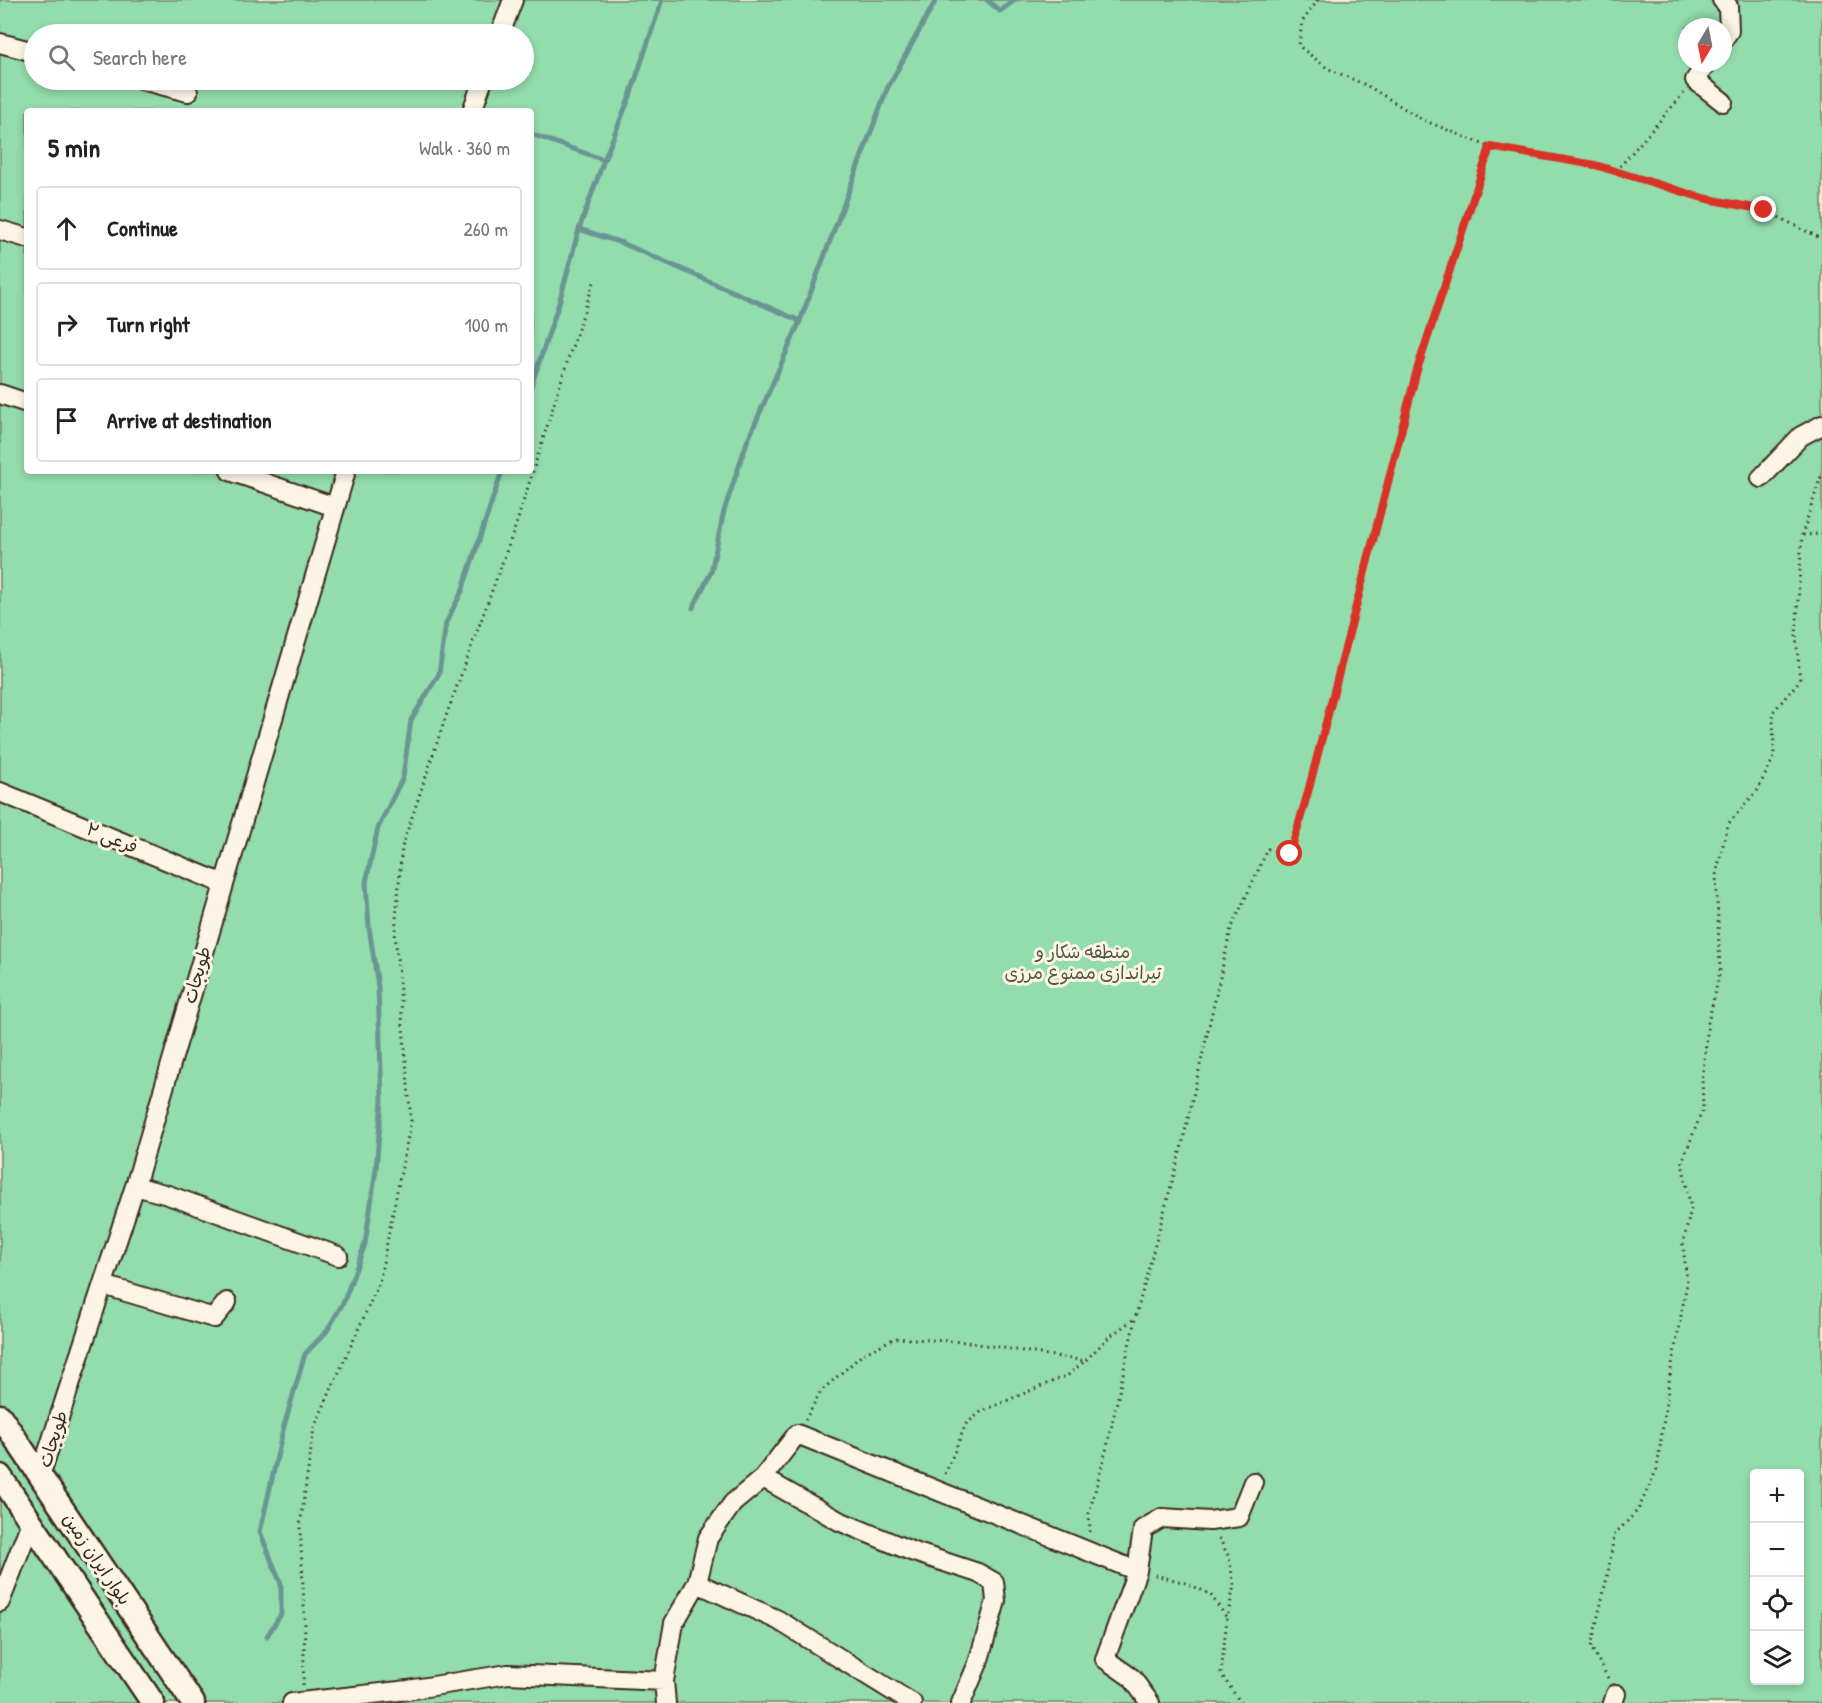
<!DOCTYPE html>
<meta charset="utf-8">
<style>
:root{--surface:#fff;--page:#f6f6f6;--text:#222;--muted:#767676;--line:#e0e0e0}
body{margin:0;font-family:"Patrick Hand","Playpen Sans Arabic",sans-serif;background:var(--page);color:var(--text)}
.controls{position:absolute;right:18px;bottom:18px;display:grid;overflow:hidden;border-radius:6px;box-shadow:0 3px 9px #0003}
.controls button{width:54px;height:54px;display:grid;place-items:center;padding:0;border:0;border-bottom:2px solid var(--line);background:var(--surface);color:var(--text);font:30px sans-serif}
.compass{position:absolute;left:1678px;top:18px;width:54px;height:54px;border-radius:50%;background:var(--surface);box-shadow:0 3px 9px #0003;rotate:190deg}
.stop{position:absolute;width:18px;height:18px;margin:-14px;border:4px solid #d93025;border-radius:50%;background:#fff}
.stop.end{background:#d93025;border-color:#fff;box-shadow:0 2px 6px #0008}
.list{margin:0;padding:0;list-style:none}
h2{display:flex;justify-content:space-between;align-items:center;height:78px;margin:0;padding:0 24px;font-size:26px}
h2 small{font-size:20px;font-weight:400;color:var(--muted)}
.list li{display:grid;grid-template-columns:39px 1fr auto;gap:18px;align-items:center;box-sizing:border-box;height:84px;margin:0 12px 12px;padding:0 12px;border:2px solid var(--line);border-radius:6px}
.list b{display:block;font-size:22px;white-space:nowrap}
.list em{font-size:20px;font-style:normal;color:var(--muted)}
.icon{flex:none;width:33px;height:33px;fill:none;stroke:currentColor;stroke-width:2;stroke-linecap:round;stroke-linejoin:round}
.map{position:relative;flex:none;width:1822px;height:1703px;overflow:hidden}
.search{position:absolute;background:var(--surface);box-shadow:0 3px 9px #0003;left:24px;top:24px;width:510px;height:66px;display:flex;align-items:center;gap:15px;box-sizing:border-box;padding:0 21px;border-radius:33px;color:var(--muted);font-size:22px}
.panel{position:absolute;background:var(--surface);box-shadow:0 3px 9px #0003;left:24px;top:108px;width:510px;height:366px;border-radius:6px}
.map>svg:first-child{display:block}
.green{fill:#93dcac;stroke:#678365;stroke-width:1.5;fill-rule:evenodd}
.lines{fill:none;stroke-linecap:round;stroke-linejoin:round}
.stream{stroke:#6b9594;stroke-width:5}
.minor-casing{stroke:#3b2a1e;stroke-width:22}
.major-casing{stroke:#3b2a1e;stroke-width:27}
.path{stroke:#3b2a1e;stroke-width:3;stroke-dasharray:1.5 4.5;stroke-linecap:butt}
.minor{stroke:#fcf5e5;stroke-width:18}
.major{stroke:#fcf5e5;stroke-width:22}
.route{stroke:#d93025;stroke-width:8}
.labels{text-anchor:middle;stroke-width:6;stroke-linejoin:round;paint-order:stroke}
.street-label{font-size:18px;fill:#3b2a1e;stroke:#fcf5e5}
.park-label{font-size:18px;fill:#515642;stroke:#fcf5e5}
</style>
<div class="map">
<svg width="1822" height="1703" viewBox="0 0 1822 1703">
<rect width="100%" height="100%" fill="#f8ead5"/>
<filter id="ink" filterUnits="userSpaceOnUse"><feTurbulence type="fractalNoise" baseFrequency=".0167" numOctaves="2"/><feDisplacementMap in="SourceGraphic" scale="12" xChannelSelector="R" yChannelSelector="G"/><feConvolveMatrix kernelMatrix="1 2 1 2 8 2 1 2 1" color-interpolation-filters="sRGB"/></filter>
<g filter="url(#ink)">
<path class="green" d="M0,0H1822V1703H0ZM1687,27H1723V63H1687ZM34,34H524V80H34ZM27,111H531V471H27ZM1754,1474H1800V1680H1754Z"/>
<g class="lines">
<path class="stream" d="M987,0L1000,11L1015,0
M531,134L604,160
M579,229L622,243L800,321L747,442L724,511L711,572L693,608
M800,321L887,89L936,0
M531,386L559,303L579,229L604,160L630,96L662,0
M267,1636L281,1614V1584L260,1532L284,1426L305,1354L327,1331L344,1301L365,1244L376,1169L382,1100L378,987L369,927L366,882L378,828L403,777L411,720L439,674L446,623L462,591L502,471"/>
<g class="minor-casing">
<path id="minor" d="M1722,0L1728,6L1729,31L1723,40
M500,34L513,0
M0,43L34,52
M1707,63L1695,80L1723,102
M142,80L188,92
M472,111L483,80
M0,230L27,238
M0,394L27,403
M230,471L335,507
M1761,478L1801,436L1822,425
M0,792L224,884
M135,1186L168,1195L338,1256
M103,1285L214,1318L227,1302
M40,1476L135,1186L346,471
M763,1478L839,1521L911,1551L978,1573L994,1582L996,1601L978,1663L961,1703
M1137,1571L1143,1529L1162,1518L1210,1521L1239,1517L1253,1482
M697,1583L778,1620L912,1703
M0,1602L31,1522
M292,1703L408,1690L508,1674L664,1681
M666,1703L664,1681L674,1623L697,1583L708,1538L733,1503L763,1478L797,1434L1137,1571L1105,1659L1132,1678L1150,1703
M1613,1703L1616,1694"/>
</g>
<g class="major-casing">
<path id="major" d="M0,1416L193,1703
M0,1476L153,1703"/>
</g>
<path class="path" d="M1318,0L1302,22L1299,46L1327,68L1368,86L1423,120L1490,147
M1616,171L1684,93
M1803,535L1822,534
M805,1420L821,1391L863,1354L895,1338L966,1342L1085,1361L1110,1336L1134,1319
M945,1474L966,1424L982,1411L1068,1375L1085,1361
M1090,1532L1089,1513L1107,1447L1135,1319L1182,1145L1231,929L1268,849L1290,854L1333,698L1417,370L1490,147L1595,165L1703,198L1764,210L1822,239
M1219,1538L1229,1557L1234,1586L1227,1618L1221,1674L1241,1703
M1155,1575L1186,1583L1210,1594L1227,1618
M1608,1678L1591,1647L1608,1573L1614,1535L1638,1510L1657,1469L1670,1375L1687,1283L1683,1244L1691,1209L1682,1162L1703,1109L1702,1080L1708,1023L1720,971L1716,875L1728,824L1757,791L1774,757L1773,712L1800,680L1796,636L1802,535L1822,473
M303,1685L305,1625L300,1526L314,1428L379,1283L411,1121L395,932L402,847L445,719L516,525L570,353L594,282"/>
<use href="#minor" class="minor"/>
<use href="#major" class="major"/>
</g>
</g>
<g class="lines" filter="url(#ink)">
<path class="route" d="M1290,854L1308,792L1417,370L1490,147L1595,165L1703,198L1764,210"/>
</g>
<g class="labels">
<g class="street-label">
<text transform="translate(112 838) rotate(22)" y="6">فرعی ۲</text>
<text transform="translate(197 975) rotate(-74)" y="6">طویجات</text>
<text transform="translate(53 1439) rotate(-72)" y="6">طویجات</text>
<text transform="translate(97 1559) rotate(56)" y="6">بلوار ایران زمین</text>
</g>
<g class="park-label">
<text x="1083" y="958">منطقه شکار و<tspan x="1083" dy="21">تیراندازی ممنوع مرزی</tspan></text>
</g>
</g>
</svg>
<div class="controls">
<button>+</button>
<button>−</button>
<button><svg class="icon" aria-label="locate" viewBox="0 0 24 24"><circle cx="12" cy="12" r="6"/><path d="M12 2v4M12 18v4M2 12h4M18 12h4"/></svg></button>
<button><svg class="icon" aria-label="layers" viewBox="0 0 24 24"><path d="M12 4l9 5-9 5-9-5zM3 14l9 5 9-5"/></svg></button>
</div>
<svg class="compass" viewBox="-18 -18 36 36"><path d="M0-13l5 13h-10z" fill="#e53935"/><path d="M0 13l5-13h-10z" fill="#767676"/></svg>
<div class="stop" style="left:1290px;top:854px"></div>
<div class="stop end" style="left:1764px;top:210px"></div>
<div class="search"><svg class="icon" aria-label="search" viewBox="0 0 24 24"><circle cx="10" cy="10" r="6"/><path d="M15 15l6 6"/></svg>Search here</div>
<section class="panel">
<h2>5 min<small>Walk · 360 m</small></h2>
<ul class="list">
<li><svg class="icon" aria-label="ahead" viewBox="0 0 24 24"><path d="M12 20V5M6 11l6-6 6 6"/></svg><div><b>Continue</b></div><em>260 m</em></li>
<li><svg class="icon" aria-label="right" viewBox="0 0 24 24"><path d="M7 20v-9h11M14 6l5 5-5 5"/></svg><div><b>Turn right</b></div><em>100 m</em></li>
<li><svg class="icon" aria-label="arrive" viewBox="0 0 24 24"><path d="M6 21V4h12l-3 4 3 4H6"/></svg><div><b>Arrive at destination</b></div></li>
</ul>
</section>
</div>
